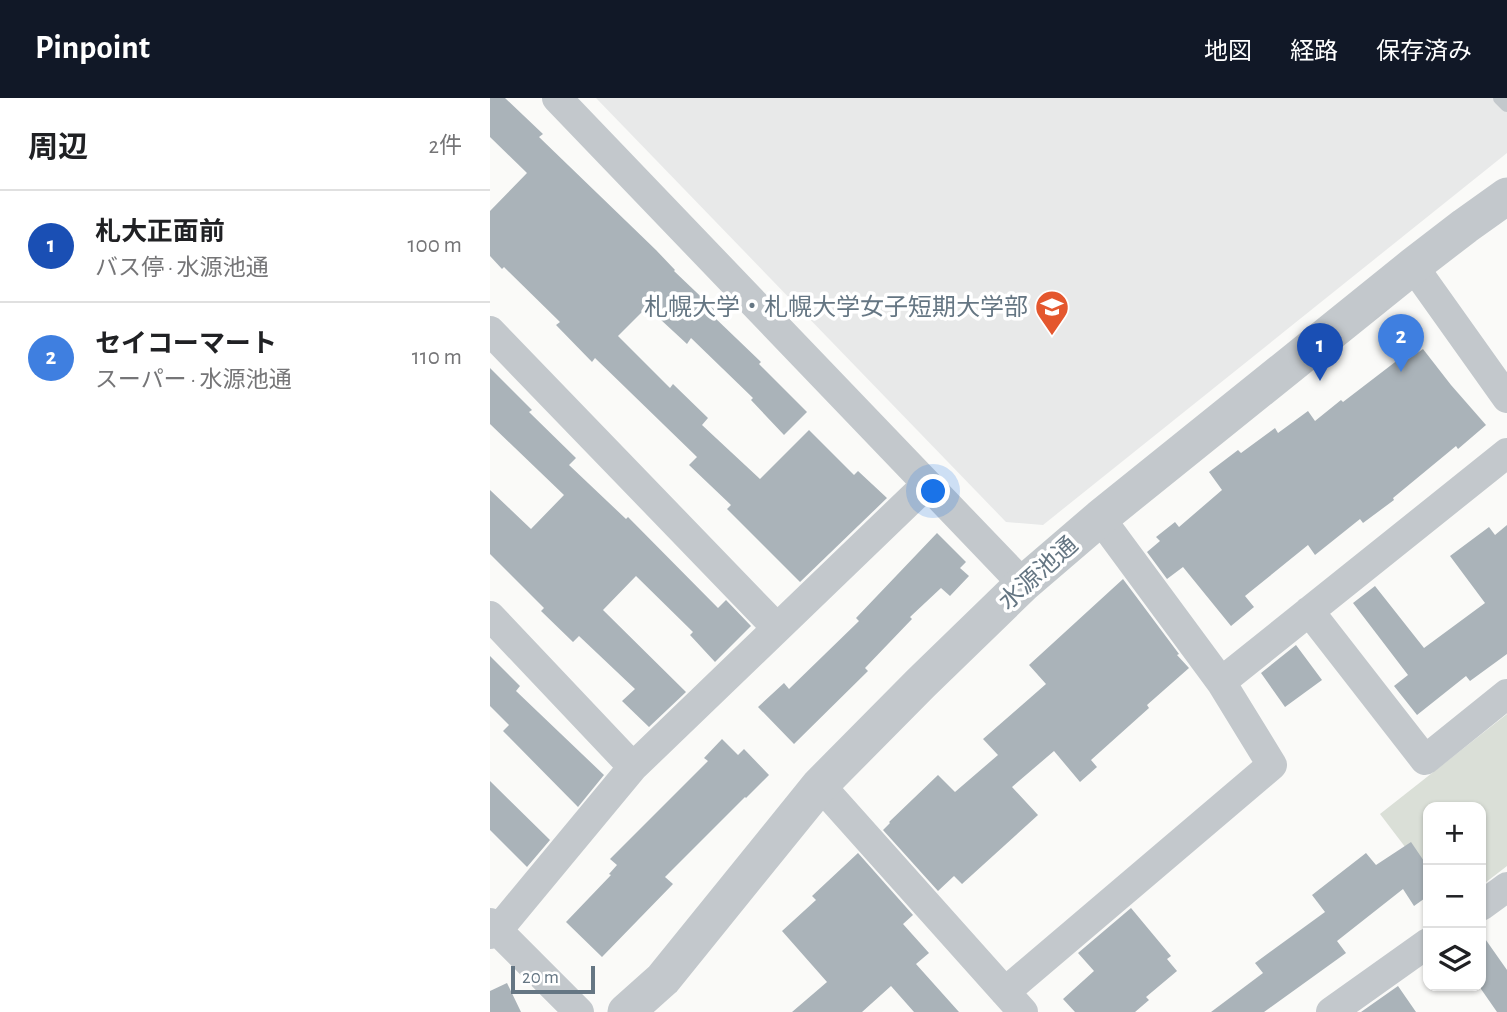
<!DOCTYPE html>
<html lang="ja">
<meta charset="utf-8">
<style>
:root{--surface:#fff;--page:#f2f2f2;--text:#202124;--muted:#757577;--line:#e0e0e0;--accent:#111827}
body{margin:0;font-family:"Alegreya Sans","Noto Sans JP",sans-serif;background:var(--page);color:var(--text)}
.controls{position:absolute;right:21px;bottom:21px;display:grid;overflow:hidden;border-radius:14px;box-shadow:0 2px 5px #0004}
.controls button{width:63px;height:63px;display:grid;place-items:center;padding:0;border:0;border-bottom:2px solid var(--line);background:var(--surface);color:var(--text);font:35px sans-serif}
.scale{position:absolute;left:21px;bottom:18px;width:84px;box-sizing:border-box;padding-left:7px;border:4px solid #657683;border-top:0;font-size:19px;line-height:24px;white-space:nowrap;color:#657683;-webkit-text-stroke:5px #fff;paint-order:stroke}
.you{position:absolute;left:444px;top:394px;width:24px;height:24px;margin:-18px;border:5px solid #fff;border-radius:50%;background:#1a73e8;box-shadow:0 0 0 10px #1a73e833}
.badge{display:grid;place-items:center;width:46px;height:46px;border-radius:50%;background:var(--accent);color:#fff;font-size:23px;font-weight:700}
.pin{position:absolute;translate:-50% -58px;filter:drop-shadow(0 2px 4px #0008)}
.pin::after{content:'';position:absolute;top:37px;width:24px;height:21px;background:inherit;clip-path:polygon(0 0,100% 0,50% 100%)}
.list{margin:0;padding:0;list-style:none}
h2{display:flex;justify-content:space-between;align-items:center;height:91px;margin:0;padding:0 28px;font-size:30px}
h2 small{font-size:23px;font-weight:400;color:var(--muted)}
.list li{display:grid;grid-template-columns:46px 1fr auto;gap:21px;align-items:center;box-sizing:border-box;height:112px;padding:0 28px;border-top:2px solid var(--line)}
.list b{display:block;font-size:26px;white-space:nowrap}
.list p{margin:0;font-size:23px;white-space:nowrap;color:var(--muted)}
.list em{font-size:23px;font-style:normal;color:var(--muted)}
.icon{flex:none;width:38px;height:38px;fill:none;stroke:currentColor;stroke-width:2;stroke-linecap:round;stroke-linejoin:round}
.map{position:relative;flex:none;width:1017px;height:914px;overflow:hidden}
header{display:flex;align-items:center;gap:42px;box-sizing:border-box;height:98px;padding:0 35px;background:var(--accent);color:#fff}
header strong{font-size:33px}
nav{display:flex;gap:38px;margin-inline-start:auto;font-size:24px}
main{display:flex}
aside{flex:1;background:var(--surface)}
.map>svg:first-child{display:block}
.built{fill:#e8e9e9}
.green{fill:#dadfd7}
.building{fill:#aab3b9}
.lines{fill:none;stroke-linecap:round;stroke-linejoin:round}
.service{stroke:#c3c8cc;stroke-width:14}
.minor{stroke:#c3c8cc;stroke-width:30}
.tertiary{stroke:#c3c8cc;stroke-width:37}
.labels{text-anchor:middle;stroke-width:7;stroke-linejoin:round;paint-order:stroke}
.poi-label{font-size:24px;fill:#657683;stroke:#fff;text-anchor:end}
.street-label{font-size:24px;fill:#657683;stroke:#fff}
</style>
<header>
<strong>Pinpoint</strong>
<nav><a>地図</a><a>経路</a><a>保存済み</a></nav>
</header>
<main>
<aside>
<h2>周辺<small>2件</small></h2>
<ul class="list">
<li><span class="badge" style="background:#1a4fb4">1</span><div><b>札大正面前</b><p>バス停 · 水源池通</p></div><em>100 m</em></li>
<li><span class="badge" style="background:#3f7fe0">2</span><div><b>セイコーマート</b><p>スーパー · 水源池通</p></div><em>110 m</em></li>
</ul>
</aside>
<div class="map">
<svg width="1017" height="914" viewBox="0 0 1017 914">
<rect width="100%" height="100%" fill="#fafaf8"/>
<path class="built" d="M106,0H1017V55L553,427L516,424Z"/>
<path class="green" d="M1017,616V768L991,788V709H938V779L890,716Z"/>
<path class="building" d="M0,0H15L53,36L49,39L166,152L185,172L184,173L226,213L222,217L271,264L269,266L317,314L294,337L261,302L263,300L201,240L197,246L157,209L128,238L180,290L183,286L218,320L212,327L270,381L319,332L364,377L368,373L397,400L310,484L237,411L241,407L199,367L207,359L105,260L102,264L66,227L70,224L14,169L12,171L0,158V113L37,75L0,39Z
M933,251L961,287L996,327L968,351L966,348L903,400L904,402L873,425L870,421L825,457L818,447L755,498L764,509L741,528L693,469L677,481L657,454L670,443L666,439L685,424L689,429L732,392L719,374L748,352L751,355L785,330L788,335L818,313L825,323L851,302L853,304L913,258L917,262Z
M0,270L42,312L39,314L86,360L79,367L136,421L138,419L228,510L236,502L261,528L225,564L200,537L203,534L146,478L113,512L196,594L159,629L132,603L145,591L89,538L83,544L51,513L54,510L0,456V392L41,431L74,397L0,326Z
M1017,427V556L980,583L976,578L927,617L904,588L918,577L863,505L885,488L934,550L995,505L960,458L999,429L1005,437Z
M447,435L476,464L470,470L479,478L460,498L451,490L420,519L422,521L375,570L378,573L304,646L268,609L294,585L299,591L369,523L366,520Z
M633,481L689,556L687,557L699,570L657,607L659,610L601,662L607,669L590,684L564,653L522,689L548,717L472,786L464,778L448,793L393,732L400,725L399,724L448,677L465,694L508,657L493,641L556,586L539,567Z
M806,547L832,582L795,609L771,575Z
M0,558L30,588L26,593L114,677L88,709L13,633L19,627L0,608Z
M232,641L248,657L254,651L279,677L256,700L255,699L175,779L183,786L112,859L76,824L121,777L119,776L127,767L120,761L218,663L214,660Z
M0,683L60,742L37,769L0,732Z
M921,744L938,769V798L924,808L913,791L847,843L856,855L774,914H721L773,875L765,865L835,814L822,797L876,755L886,767Z
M368,755L423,817L413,826L439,855L426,866L469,914H424L401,888L372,914H302L337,884L292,833L326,802L322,798Z
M641,810L681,858L677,861L687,873L656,899L659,902L645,914H585L573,901L604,873L588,855Z
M991,835L1017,872V914H1007L991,891Z
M17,885L31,914H0V893Z
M908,888L926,914H871Z"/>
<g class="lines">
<path class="service" d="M1010,0L1017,7"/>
<path class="minor" d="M67,0L533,486
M923,168L1017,300
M0,233L287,530
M819,513L935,662L1017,596
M0,518L143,669
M731,584L1017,355
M330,687L533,914
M991,808L1017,789
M0,825L89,914
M0,836L7,833L143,669L437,386
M515,894L782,667L731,584L610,420
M841,914L938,845"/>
<path class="tertiary" d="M136,914L173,881L330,687L431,585L533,486L610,420L923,168L975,128L1017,98"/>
</g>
<defs>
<g id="university-pin" transform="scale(1.75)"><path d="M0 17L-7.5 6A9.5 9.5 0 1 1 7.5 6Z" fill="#e4572e" stroke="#fff"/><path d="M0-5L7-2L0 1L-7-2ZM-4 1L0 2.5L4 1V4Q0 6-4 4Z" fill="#fff"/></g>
</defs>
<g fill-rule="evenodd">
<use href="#university-pin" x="562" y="209"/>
</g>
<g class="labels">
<g class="poi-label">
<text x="538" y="217">札幌大学・札幌大学女子短期大学部</text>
</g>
<g class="street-label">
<text transform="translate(548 475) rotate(-42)" y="8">水源池通</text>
</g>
</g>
</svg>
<div class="controls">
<button>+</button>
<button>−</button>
<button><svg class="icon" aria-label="layers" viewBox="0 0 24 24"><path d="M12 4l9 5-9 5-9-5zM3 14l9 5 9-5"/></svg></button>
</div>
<div class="scale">20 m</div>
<div class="you"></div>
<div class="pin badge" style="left:830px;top:283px;background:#1a4fb4">1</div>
<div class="pin badge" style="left:911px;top:274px;background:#3f7fe0">2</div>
</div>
</main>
